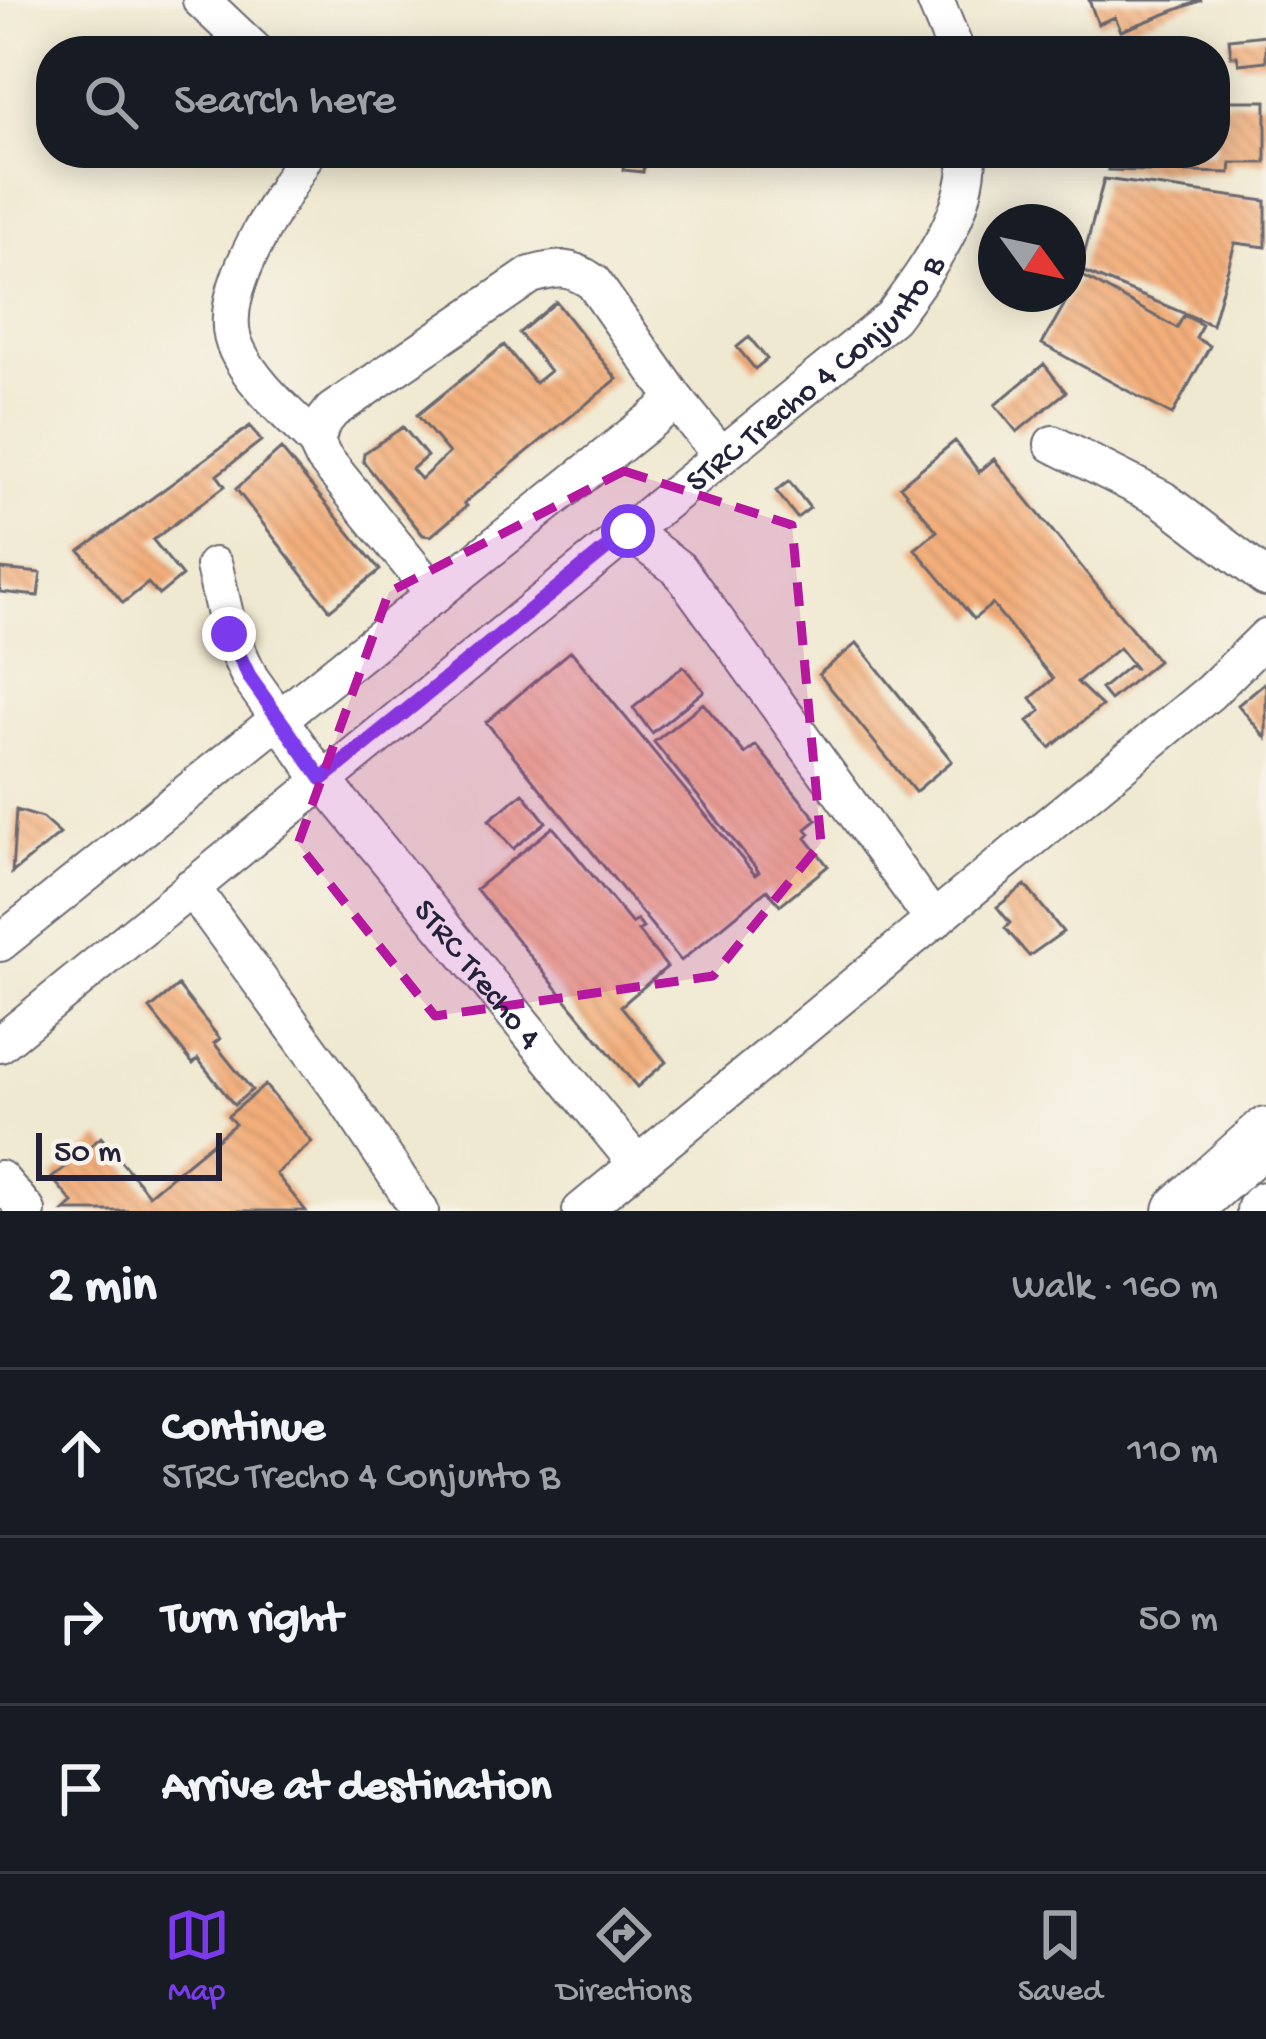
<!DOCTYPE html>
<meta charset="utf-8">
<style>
:root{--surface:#171b24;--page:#20242c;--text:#f1f3f6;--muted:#9ea1a6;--line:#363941;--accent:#7c3aed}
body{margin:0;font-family:"Gochi Hand",sans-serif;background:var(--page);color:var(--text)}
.compass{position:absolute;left:978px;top:204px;width:108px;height:108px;border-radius:50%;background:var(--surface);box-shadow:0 6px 30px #0003;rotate:123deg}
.scale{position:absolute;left:36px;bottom:30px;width:186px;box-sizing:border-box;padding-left:12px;border:6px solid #22223b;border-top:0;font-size:33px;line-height:42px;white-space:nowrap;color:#22223b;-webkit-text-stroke:9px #f7f3e8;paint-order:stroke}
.stop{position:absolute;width:36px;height:36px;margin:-27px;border:9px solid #7c3aed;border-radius:50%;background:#fff}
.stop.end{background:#7c3aed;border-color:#fff;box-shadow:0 3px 12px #0008}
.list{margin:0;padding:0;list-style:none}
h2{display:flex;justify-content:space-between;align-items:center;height:156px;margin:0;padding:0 48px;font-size:51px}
h2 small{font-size:39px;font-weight:400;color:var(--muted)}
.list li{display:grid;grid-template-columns:78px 1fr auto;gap:36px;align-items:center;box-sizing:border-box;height:168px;padding:0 48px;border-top:3px solid var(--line)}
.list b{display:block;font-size:45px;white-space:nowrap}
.list p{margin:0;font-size:39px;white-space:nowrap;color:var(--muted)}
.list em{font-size:39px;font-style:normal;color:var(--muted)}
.icon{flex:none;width:66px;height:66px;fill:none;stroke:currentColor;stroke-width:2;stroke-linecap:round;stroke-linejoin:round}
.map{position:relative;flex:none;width:1266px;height:1211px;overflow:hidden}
.search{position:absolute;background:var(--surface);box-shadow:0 6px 30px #0003;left:36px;right:36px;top:36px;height:132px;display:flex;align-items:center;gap:30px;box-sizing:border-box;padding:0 42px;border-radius:48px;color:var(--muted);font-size:45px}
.sheet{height:660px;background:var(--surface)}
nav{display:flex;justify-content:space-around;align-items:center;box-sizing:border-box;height:168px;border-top:3px solid var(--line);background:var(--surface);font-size:33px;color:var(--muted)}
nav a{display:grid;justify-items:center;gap:6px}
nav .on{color:var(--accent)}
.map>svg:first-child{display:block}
.building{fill:url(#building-back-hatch)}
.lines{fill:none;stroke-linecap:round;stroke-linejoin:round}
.minor-casing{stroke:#6a6870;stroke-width:40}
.highway-casing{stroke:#6a6870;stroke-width:58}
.minor{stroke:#fff;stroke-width:36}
.highway{stroke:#fff;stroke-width:54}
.route{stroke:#7c3aed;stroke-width:15}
.marked{fill:#b5179e;fill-opacity:0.2;stroke:#b5179e;stroke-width:9;stroke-dasharray:24 15;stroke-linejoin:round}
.labels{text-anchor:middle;stroke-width:9;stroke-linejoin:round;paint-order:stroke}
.street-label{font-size:33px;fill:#22223b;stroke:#f7f3e8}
</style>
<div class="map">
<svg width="1266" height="1211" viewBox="0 0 1266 1211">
<defs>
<pattern id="building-back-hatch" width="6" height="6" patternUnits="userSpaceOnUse" patternTransform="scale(3)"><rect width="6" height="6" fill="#f3af7b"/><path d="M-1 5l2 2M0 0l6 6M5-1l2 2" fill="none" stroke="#d0966b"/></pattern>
</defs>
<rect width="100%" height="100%" fill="#f7f3e8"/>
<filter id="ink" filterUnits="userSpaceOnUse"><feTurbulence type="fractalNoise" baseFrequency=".00833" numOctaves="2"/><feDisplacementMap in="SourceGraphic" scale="24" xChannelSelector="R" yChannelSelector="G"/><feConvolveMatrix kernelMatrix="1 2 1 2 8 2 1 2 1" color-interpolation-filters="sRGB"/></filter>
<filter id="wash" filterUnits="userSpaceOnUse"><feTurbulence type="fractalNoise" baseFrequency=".004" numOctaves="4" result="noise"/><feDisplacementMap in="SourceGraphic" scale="48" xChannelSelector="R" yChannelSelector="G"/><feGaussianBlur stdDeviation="2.7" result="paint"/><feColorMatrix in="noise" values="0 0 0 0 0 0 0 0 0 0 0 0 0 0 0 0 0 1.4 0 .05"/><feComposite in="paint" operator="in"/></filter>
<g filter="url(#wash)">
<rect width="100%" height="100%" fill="#f0e9d1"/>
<g id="blocks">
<path class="building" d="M1089,0H1202L1121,31L1115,17L1098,24Z
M1266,35V61L1239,64L1237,56H1231L1229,39Z
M1215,101H1266V163H1231L1230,173L1108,170L1107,153H1215Z
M625,153H645L643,172L623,170Z
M1104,179L1266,201V247L1235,243L1212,325L1080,270Z
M1081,275L1177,328L1184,315L1202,325L1196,338L1210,346L1172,415L1042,344Z
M556,302L617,379L464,503L467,506L431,536L423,535L363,461L364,453L403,427L427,456L412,469L421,479L449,453L417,415L504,345L535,383L550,371L519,333Z
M749,337L767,359L755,369L737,347Z
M1044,364L1066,392L1017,432L995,405Z
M250,426L261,441L217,475L225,486L153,540L182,576L159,595L148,583L123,603L80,551Z
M955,441L979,472L994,459L1158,661L1110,700L1101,689L1130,665L1136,669L1119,648L1077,682L1102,706L1050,748L1028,721L1041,711L1031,698L1053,679L992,604L974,619L915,549L937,531L900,486Z
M281,449L380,570L330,610L236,489Z
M789,481L810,508L797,518L776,491Z
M0,569L41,573L38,596L0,592Z
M857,643L952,761L915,792L819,674Z
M571,651L755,875L759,872L654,742L703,703L745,754L756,745L817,820L806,829L810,834L806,838L828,866L780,905L767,890L681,961L486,722Z
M683,666L704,691L652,733L633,708Z
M1264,683L1266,686V738L1238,705Z
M523,793L546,822L513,849L489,820Z
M16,810L42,818L60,834L12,873Z
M553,827L632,924L637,920L643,928L638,931L667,967L621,1006L666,1062L637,1087L476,889Z
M1025,885L1063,932L1029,956L1005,928L1010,923L997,907Z
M178,986L220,1039L214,1043L252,1090L234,1105L198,1059L193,1064L150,1009Z
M265,1085L312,1142L276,1174L306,1211H64L73,1203L52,1178L101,1137L149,1195L235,1124L228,1116Z"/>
</g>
</g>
<g filter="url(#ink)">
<use href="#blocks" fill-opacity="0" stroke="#6a6870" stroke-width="3"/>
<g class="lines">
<g class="minor-casing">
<g id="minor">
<path d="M201,0L255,51"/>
<path d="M935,0L956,51"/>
<path d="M306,153C281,204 209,294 237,350C254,386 289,414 316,442"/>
<path d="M1053,444L1162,499L1266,578"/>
<path d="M628,531L679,569L934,921"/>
<path id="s1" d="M214,566L229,633L250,678L322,779L638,1165"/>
<path d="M435,595L323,457L316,442L321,425L332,411L531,275C558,267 570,266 593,282L676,400L721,455"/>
<path d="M191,887L339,1089L420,1211"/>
<path d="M0,943L676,400"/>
<path id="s2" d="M0,1044L892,317C928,268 968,216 968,153"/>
<path d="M0,1179L27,1211"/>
<path d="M581,1211L1210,692L1266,637"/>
</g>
</g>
<g class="highway-casing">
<path id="highway" d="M1181,1211L1266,1135
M1264,1211L1266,1209"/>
</g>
<use href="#minor" class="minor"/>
<use href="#highway" class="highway"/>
</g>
</g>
<g class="lines" filter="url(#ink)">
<path class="route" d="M229,634L250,678L322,779L628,531"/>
</g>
<path class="marked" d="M624,471L792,525L821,843L713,976L435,1016L298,844L389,592Z"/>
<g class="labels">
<g class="street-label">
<text dy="12" stroke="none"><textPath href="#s2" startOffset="1056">STRC Trecho 4 Conjunto B</textPath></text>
<text dy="12" stroke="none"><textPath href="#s1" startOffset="492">STRC Trecho 4</textPath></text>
</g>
</g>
</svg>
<svg class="compass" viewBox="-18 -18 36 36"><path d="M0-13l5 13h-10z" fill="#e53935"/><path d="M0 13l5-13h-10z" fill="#9ea1a6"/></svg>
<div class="scale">50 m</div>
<div class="stop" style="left:628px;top:531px"></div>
<div class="stop end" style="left:229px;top:634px"></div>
<div class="search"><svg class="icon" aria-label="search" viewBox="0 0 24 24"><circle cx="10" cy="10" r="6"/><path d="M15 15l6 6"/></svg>Search here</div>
</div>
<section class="sheet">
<h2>2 min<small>Walk · 160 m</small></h2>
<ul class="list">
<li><svg class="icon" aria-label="ahead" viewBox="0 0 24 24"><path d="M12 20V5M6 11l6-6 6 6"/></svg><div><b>Continue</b><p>STRC Trecho 4 Conjunto B</p></div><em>110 m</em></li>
<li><svg class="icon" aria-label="right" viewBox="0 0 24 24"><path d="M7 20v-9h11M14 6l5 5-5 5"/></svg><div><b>Turn right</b></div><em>50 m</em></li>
<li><svg class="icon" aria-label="arrive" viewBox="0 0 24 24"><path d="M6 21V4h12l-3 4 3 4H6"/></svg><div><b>Arrive at destination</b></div></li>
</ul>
</section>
<nav>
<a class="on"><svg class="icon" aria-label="map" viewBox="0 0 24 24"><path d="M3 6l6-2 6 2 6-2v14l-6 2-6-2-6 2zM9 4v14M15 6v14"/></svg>Map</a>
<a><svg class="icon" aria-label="directions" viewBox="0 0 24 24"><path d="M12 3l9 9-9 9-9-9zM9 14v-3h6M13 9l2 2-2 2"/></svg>Directions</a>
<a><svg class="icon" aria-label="saved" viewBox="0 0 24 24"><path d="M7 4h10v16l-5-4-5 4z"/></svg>Saved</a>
</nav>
